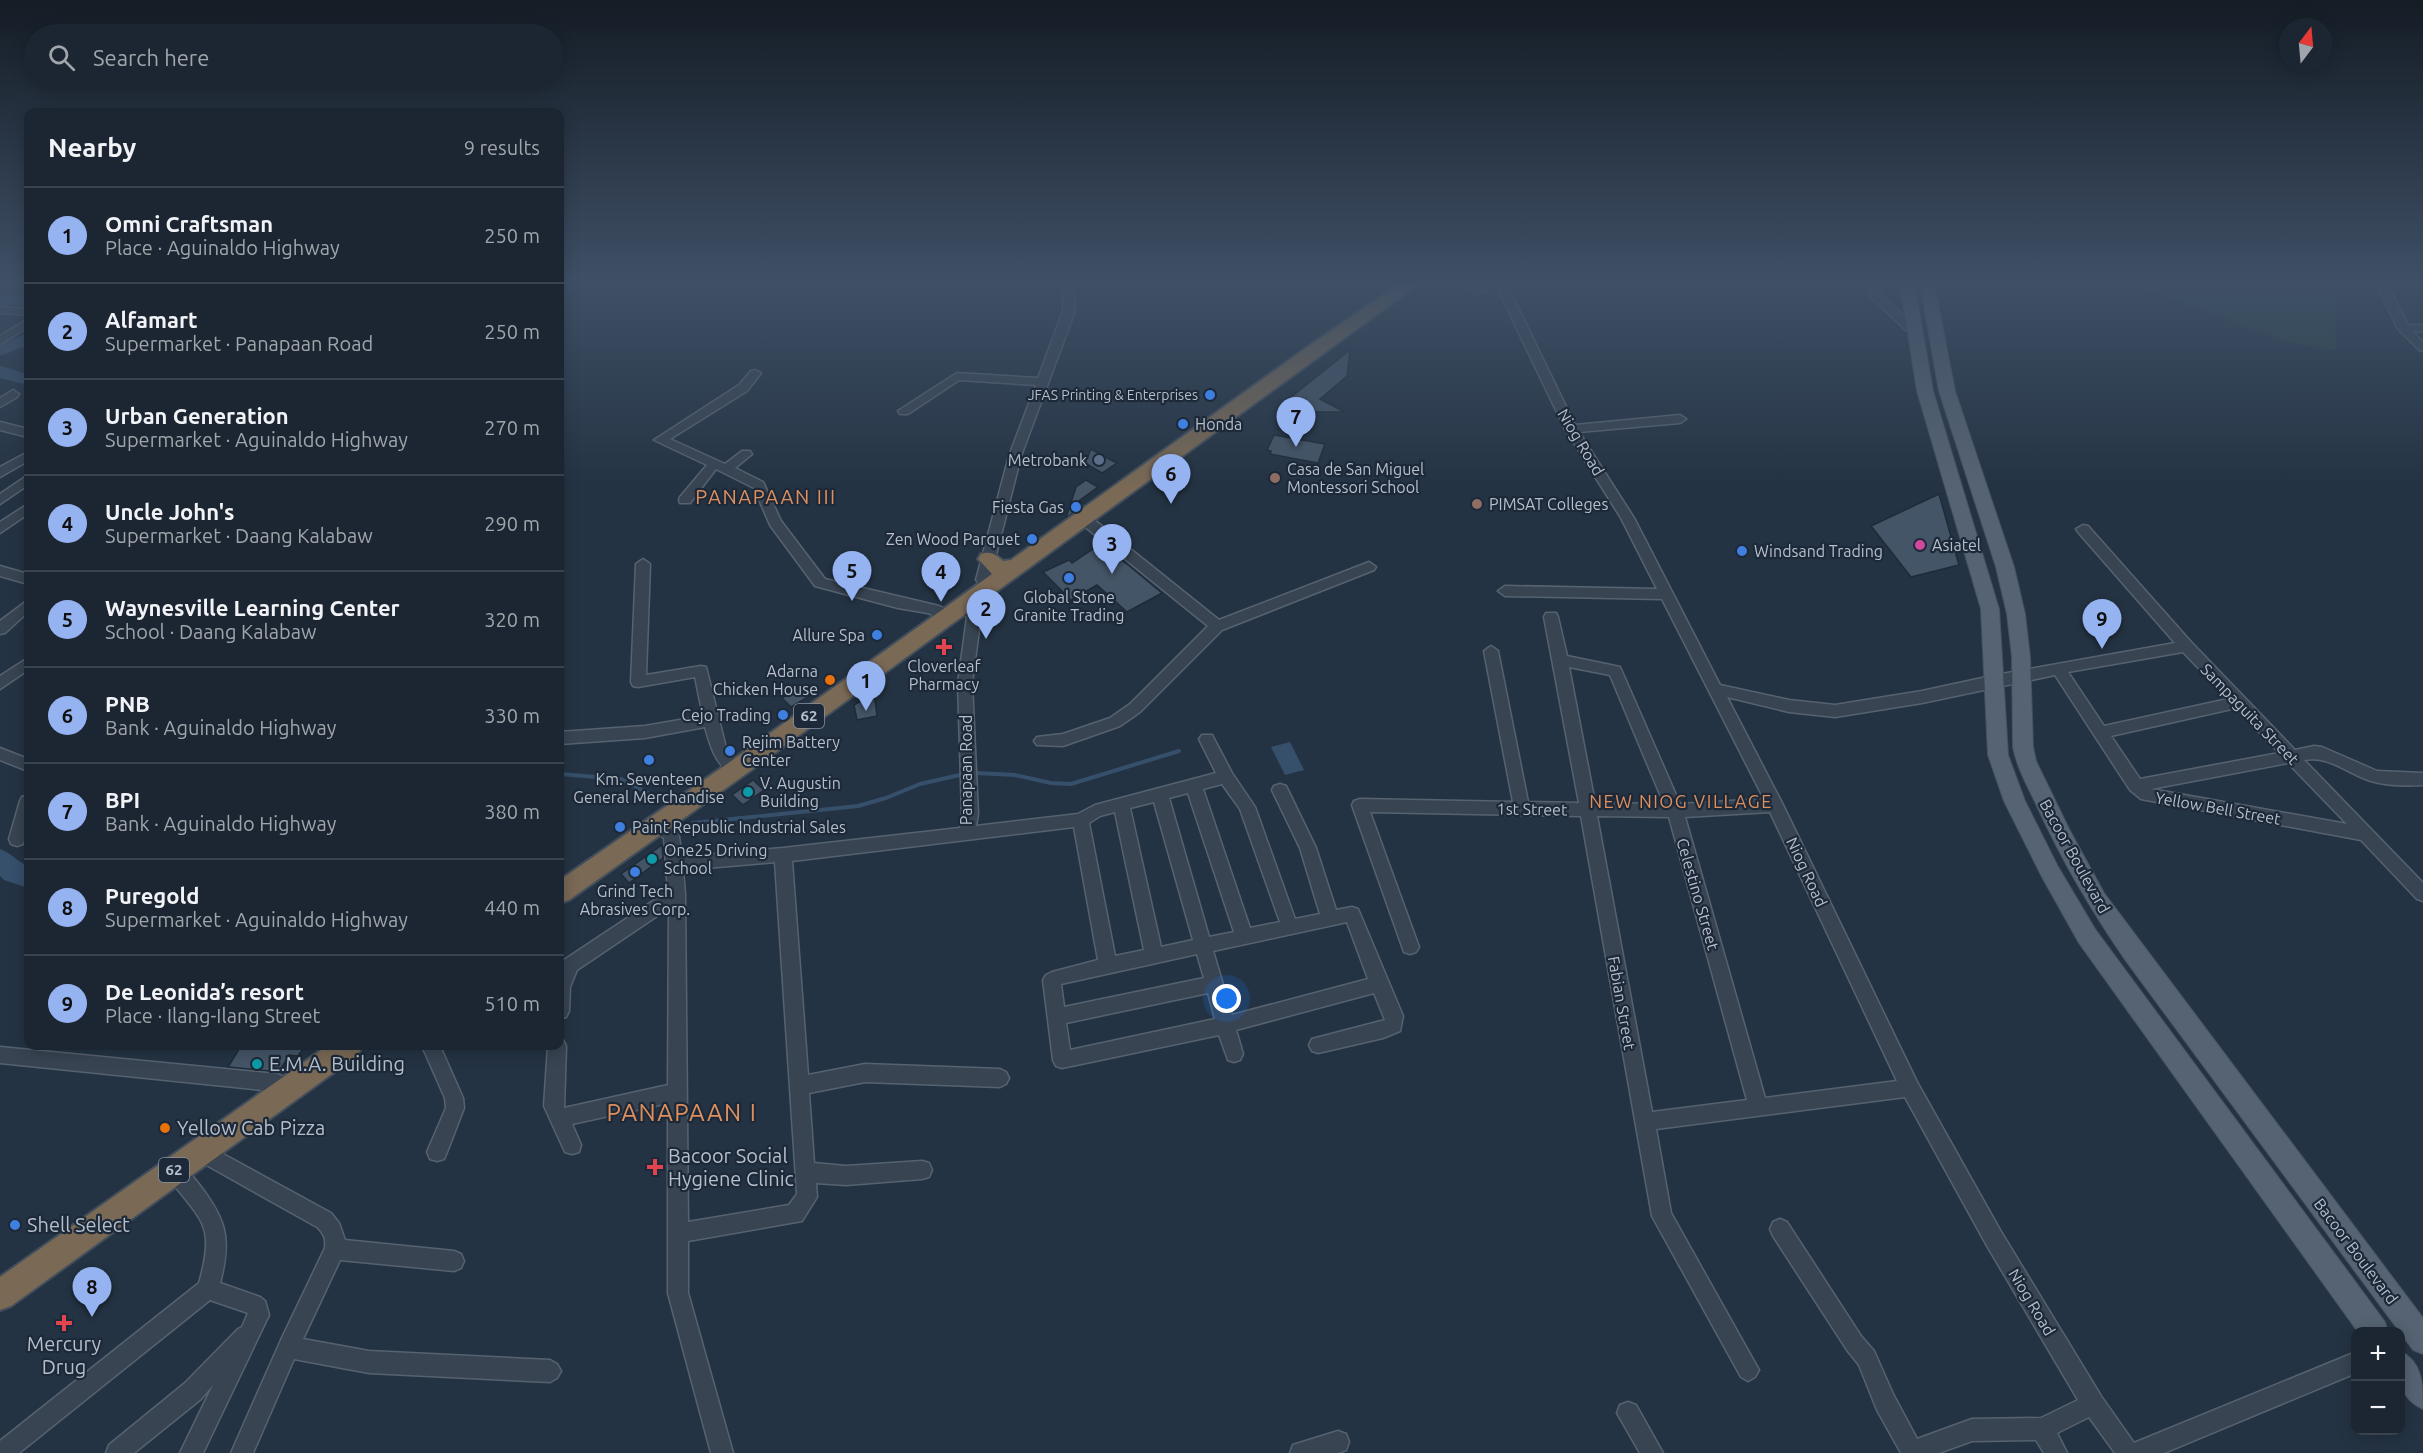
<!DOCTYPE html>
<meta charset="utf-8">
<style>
:root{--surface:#1b2632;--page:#28323e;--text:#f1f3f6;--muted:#a0a5ac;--line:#39434d;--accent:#95b2f1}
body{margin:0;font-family:Ubuntu,sans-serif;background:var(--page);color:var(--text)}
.controls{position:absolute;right:18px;bottom:18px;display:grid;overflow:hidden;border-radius:12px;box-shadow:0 3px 15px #0003}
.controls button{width:54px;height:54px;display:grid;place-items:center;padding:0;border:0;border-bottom:2px solid var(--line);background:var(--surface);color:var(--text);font:30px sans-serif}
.compass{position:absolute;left:2279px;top:18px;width:54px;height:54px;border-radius:50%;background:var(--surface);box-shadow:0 3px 15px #0003;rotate:16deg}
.you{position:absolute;left:1227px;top:999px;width:21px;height:21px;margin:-15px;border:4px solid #fff;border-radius:50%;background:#1a73e8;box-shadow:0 0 0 9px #1a73e833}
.badge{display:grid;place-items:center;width:39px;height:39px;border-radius:50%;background:var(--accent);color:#111;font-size:20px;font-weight:700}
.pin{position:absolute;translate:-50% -50px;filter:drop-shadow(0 2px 3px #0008)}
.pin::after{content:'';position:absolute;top:32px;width:21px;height:18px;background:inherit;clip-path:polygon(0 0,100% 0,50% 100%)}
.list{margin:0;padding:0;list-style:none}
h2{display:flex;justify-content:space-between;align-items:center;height:78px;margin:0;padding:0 24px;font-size:26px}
h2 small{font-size:20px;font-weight:400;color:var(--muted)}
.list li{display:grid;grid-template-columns:39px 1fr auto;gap:18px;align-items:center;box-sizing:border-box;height:96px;padding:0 24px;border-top:2px solid var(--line)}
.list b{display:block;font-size:22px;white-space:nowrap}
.list p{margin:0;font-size:20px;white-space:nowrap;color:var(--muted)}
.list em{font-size:20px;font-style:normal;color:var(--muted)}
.icon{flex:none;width:33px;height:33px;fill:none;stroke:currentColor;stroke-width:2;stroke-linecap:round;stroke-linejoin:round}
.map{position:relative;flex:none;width:2423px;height:1453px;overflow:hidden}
.search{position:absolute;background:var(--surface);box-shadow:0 3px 15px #0003;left:24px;top:24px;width:540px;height:66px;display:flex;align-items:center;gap:15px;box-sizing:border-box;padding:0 21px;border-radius:33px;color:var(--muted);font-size:22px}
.panel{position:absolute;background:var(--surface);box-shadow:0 3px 15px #0003;left:24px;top:108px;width:540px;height:942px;border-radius:12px}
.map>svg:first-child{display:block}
.green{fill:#264244}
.water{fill:#364f6b}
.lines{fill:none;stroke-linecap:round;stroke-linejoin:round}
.stream{stroke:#364f6b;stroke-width:4}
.river{fill:#364f6b;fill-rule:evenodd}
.building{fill:#445567;stroke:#1f2b39;stroke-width:1.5}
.minor-casing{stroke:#56626f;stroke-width:3}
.major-casing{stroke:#45505e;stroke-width:2}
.highway-casing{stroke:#434f5c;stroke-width:4}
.minor{fill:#384452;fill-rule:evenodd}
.major{fill:#566372;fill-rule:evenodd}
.highway{fill:#796955;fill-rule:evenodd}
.shop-dot{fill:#3f7fe0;stroke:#1d2938;stroke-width:2}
.service-dot{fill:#5c6f8a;stroke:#1d2938;stroke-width:2}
.education-dot{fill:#8d6e63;stroke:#1d2938;stroke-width:2}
.hotel-dot{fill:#d1479c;stroke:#1d2938;stroke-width:2}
.health-dot{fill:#e0444e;stroke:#1d2938;stroke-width:2}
.food-dot{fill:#e8710a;stroke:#1d2938;stroke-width:2}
.culture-dot{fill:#0f9aa8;stroke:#1d2938;stroke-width:2}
.labels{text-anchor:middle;stroke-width:4.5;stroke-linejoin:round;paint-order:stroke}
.far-poi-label{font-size:14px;fill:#b5bfcc;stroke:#1d2938;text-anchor:end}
.shield{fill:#1d2938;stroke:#8792a0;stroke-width:1.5}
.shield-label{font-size:15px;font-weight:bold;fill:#b5bfcc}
.poi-label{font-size:16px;fill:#b5bfcc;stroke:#1d2938;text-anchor:start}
.street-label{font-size:16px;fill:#b5bfcc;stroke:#1d2938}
.neighbourhood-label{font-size:18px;letter-spacing:1.5px;fill:#de8f5e;stroke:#1d2938}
.quarter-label{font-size:20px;letter-spacing:1.5px;fill:#de8f5e;stroke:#1d2938}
.near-poi-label{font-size:20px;fill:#b5bfcc;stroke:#1d2938;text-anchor:start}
.near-quarter-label{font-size:24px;letter-spacing:1.5px;fill:#de8f5e;stroke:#1d2938}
</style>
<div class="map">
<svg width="2423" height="1453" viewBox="0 0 2423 1453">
<rect width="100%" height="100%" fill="#243343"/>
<path class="green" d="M2334,283L2336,351L2289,342L2132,284Z"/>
<path class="water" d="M1290,742L1304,770L1285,775L1271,747Z"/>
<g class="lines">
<path class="stream" d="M975,773L1015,775L1051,783L1071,784L1179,751
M560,774L621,779L663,801
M693,823L858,806L886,798L920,784L964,774"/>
<path class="river" d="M0,295L28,296V306L0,305Z
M28,333V345L0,356V344Z
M0,366L28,374V385L0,378Z
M0,849C11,853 18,862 28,866V888L4,880L0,876Z"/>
</g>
<path class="building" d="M1466,283H1485L1491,295L1472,296Z
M1350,350L1347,376L1320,399L1345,412H1314L1286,401Z
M1274,435L1325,444L1318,463L1307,461L1270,454L1271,451L1267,450Z
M1091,449L1105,457L1117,463L1102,473L1085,463Z
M1086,480L1098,487L1079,501L1085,504L1066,518L1076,487Z
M1939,494L1959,565L1911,577L1871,526Z
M1102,543L1104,545L1162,593L1127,612L1097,585L1071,600L1043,572L1069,560L1072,563Z
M802,686L810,696L791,707L782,698Z
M874,693L877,716L857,720L854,705Z
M753,780L764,790L743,805L732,795Z
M662,845L663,858L629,883L621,874Z
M241,1046H305L298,1056L289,1055L279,1072L228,1067Z"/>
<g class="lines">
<g class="minor-casing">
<path id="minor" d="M1063,283H1073L1075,311L1021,456L990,579L996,585L989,590L984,588L976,580L1009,456L1036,385L959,380L908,414H900L898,411L957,373L1038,378L1063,311Z
M1495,283H1506L1575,425L1680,415L1686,419L1680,423L1579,432L1634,518L1720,685L1789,700L1835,705L1922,691L1996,675L2175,643L2078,532L2076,529L2083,525L2088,526L2191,642L2295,750L2314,746L2322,747L2377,771L2423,773V785C2406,786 2388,786 2371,781C2348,774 2329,755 2304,760L2423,883V901L2417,899L2361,840L2141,799L2130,790L2055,675L1922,703L1835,717L1789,712L1727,697L1783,805L1917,1082L2000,1230L2101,1396L2134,1443L2356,1352V1373L2164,1453H2115L2089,1417L2057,1433L2067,1453H2044L2036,1440L1972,1441L1939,1453H1901L1877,1410L1859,1365L1847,1350L1773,1236L1770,1229L1773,1222L1780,1219L1787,1222L1861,1336L1874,1351L1893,1394L1917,1439L1972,1419L2041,1418L2078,1400L1986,1244L1905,1097L1656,1129L1671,1213L1755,1363L1759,1370L1755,1377L1748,1381L1741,1377L1652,1216L1581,816L1370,812L1419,947L1416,952L1410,954L1404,952L1352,805L1354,801L1360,799L1513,802L1484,651L1491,646L1498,651L1528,802L1579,803L1544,617L1546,613H1556L1558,617L1567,656L1620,667L1680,804L1764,799L1662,599L1505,596L1498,591L1505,586L1657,589L1621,518L1565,429ZM2183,652L2228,699L2104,726L2068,672ZM1569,667L1610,675L1664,804L1595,803ZM2236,708L2279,753L2140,779L2111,736ZM2288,763L2347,824L2151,789ZM1770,812L1897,1081L1765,1098L1685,817ZM1597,816L1669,817L1747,1100L1652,1112Z
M1864,283H1875L1881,294L1918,330V334H1910L1872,298Z
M2376,283H2387L2408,325H2423V331L2413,332L2423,342V351L2419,350L2398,329Z
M0,307L28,309V315L0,313Z
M28,319V327L0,344V336Z
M755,370L761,373L747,391L670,439L725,464L742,451H750L752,454L735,468L763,482L781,521L825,579L939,606L952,612L954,616L952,620L947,621L928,613L898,608L815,586L770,525L754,488L716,469L690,503H680L679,500L680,497L707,465L654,440L739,385L751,371Z
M13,390L19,394L17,397L0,407V398Z
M0,422L28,429V437L0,430Z
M28,452V461L0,477V467Z
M28,475V485L0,504V494Z
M28,504V514L0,533V522Z
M1083,514L1088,515L1219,620L1364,564L1369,562L1376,567L1374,570L1222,630L1140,712L1120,726L1063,746L1037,745L1034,741L1037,737L1063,734L1110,718L1130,704L1208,626L1078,521L1076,518L1078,515Z
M643,559L650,564L646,675L701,666L706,667L726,748L743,770L740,774H730C715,762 710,745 705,727L645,738L560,744V732L645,726L703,716L695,677L638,687L633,686L631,682L636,564Z
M0,566L28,574V584L0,576Z
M28,600V612L5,633L0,634V621Z
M959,602L979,611L981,615L972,683L978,814L976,826L1078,814L1095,805L1216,773L1199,739L1202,735H1212L1232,773L1255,807L1295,919L1320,914L1300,848L1272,790L1274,786L1280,784L1286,786L1316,848L1336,910L1352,907L1358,909L1403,1016L1400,1031L1383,1038L1318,1053L1312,1051L1309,1045L1312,1039L1385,1020L1374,993L1236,1030L1243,1054L1240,1060L1234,1062L1228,1060L1219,1035L1062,1068L1056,1066L1053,1060L1043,980L1046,975L1052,972L1098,960L1074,827L792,861L808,1075L865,1064L1000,1069L1006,1072L1009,1078L1006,1084L1000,1087L865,1082L809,1093L814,1163L846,1166L922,1161L929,1163L932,1170L929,1177L922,1179L846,1185L816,1183L817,1197L802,1221L688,1241V1293L733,1453H711L668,1293V1103L572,1124L581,1145L579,1152L572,1154L565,1152L544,1106L548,1046H560V1039L563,1040L566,1046L564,1108L668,1085L669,908L577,970L570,987L569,1011L566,1017L560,1019V969L564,960L668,891L664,838L650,829L648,824L650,819C661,816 669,825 678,830L682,857L783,848L960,828L962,814L958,683L967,617L952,607ZM1222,784L1240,809L1280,922L1250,928L1203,789ZM1188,793L1234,932L1209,937L1169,798ZM1154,802L1193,940L1161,947L1130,808ZM1115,812L1144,950L1115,956L1089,823L1100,816ZM775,862L797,1194L789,1205L688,1222L685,894L683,870ZM1347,922L1368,979L1232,1015L1213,951ZM1197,954L1204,978L1064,1007L1061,984ZM1208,993L1215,1019L1070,1050L1066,1023Z
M28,658V670L0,689V676Z
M0,748L28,759V771L0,760Z
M28,795V827L23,844L17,846L11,844L9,839L20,801L22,797Z
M422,1046H440L463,1098L464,1108L447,1152L444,1159L437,1161L430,1159L427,1152L446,1108L445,1098Z
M0,1047L277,1074L284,1077L293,1092L291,1098L284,1101L277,1098L272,1091L0,1063Z
M201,1142L331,1213L339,1223L345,1240L454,1251L461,1254L464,1261L461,1268L454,1271L340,1260L303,1339L369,1351L550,1360L557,1364L561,1371L557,1378L550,1382L369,1373L294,1359L253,1453H231L281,1340L325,1248C326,1238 324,1234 317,1227L194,1158L191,1151L194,1144Z
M175,1161C185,1165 191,1175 198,1183C226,1219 232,1238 220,1283L260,1297L265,1301L269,1315L203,1453H180L213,1385L201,1399L134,1453H106L109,1445L185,1383L238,1329L242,1327L248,1313L210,1300L19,1453H0V1441L199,1283C216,1224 202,1222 168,1177L165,1170L168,1163Z
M1628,1402L1636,1405L1663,1453H1640L1617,1413L1620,1405Z
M1338,1431L1346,1434L1349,1442L1346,1450L1338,1453H1290L1293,1445Z"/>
</g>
<g class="major-casing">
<path id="major" d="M1900,283H1914L1933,391L1999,609L2008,755L2025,801L2057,865L2095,929L2385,1322L2388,1332H2358L2079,943L2042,877L2004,801L1988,755L1981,609L1917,391Z
M1920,283H1934L1955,391L2014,567L2025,614L2030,657L2033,747L2036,761L2069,829L2104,893L2423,1318V1354L2413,1350L2126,961C2091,910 2063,863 2037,806C2028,787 2017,768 2013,747L2012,657L2007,614L1996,567L1939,391Z
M2400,1351C2423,1362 2423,1385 2423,1409C2397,1398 2400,1376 2400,1351Z"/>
</g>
<g class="highway-casing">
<path id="highway" d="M1401,283H1420L743,776L569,900L560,903V880L727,764L992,574L978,559L981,554C991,551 995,554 1003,561L1011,560L1313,343Z
M327,1046H362L358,1055L11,1306L0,1310V1277Z"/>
</g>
<use href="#minor" class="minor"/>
<use href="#major" class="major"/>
<use href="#highway" class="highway"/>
</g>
<linearGradient id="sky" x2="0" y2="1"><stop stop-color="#141c25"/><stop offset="0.58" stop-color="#3f5066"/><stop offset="1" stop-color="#3f5066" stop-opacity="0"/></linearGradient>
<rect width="2423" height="487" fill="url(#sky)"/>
<g class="shop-dot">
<circle cx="1210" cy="395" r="6"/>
<circle cx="1183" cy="424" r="6"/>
<circle cx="1076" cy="507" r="6"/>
<circle cx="1032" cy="539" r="6"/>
<circle cx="1742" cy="551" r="6"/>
<circle cx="1069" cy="578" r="6"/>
<circle cx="877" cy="635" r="6"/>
<circle cx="783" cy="715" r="6"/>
<circle cx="730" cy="751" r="6"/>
<circle cx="649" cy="760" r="6"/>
<circle cx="620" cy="827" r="6"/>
<circle cx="635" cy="872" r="6"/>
<circle cx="15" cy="1225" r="6"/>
</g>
<circle class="service-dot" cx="1099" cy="460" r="6"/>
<g class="education-dot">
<circle cx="1275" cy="478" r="6"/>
<circle cx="1477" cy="504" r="6"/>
</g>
<circle class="hotel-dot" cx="1920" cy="545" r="6"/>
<g class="health-dot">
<path d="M941 638h6v6h6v6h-6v6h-6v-6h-6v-6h6z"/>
<path d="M652 1158h6v6h6v6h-6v6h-6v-6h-6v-6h6z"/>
<path d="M61 1314h6v6h6v6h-6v6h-6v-6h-6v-6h6z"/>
</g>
<g class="food-dot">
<circle cx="830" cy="680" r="6"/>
<circle cx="165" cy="1128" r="6"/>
</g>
<g class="culture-dot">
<circle cx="748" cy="792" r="6"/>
<circle cx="652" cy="859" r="6"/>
<circle cx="257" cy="1064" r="6"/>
</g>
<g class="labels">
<g class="far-poi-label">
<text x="1198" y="400">JFAS Printing &amp; Enterprises</text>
</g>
<g class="shield">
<rect x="794" y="704" width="30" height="24" rx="4.5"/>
<rect x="159" y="1158" width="30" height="24" rx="4.5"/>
</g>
<g class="shield-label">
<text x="809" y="721">62</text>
<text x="174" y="1175">62</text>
</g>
<g class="poi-label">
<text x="1195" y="430">Honda</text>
<text x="1087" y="466" text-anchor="end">Metrobank</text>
<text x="1287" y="475">Casa de San Miguel<tspan x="1287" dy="18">Montessori School</tspan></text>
<text x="1489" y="510">PIMSAT Colleges</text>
<text x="1064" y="513" text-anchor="end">Fiesta Gas</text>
<text x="1020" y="545" text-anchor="end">Zen Wood Parquet</text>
<text x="1932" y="551">Asiatel</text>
<text x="1754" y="557">Windsand Trading</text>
<text x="1069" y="603" text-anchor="middle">Global Stone<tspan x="1069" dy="18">Granite Trading</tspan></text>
<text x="865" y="641" text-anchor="end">Allure Spa</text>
<text x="944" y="672" text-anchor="middle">Cloverleaf<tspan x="944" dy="18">Pharmacy</tspan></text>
<text x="818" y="677" text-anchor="end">Adarna<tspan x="818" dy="18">Chicken House</tspan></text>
<text x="771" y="721" text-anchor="end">Cejo Trading</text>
<text x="742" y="748">Rejim Battery<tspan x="742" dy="18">Center</tspan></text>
<text x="649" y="785" text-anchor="middle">Km. Seventeen<tspan x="649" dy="18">General Merchandise</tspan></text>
<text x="760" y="789">V. Augustin<tspan x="760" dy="18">Building</tspan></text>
<text x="632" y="833">Paint Republic Industrial Sales</text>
<text x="664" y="856">One25 Driving<tspan x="664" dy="18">School</tspan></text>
<text x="635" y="897" text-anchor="middle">Grind Tech<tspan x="635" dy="18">Abrasives Corp.</tspan></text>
</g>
<g class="street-label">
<text transform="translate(1581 442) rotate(59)" y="6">Niog Road</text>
<text transform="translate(2250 714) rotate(46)" y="6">Sampaguita Street</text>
<text transform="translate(966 770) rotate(-90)" y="6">Panapaan Road</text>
<text transform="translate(2218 808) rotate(10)" y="6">Yellow Bell Street</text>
<text transform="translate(1532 809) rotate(1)" y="6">1st Street</text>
<text transform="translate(2075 856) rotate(61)" y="6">Bacoor Boulevard</text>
<text transform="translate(1807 872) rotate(65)" y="6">Niog Road</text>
<text transform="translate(1698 894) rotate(74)" y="6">Celestino Street</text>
<text transform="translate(1622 1003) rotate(80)" y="6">Fabian Street</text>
<text transform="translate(2356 1251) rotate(53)" y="6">Bacoor Boulevard</text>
<text transform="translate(2032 1302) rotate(59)" y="6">Niog Road</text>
</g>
<g class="neighbourhood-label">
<text x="1681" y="808">NEW NIOG VILLAGE</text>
</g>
<g class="quarter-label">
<text x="766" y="504">PANAPAAN III</text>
</g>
<g class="near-poi-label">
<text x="269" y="1071">E.M.A. Building</text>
<text x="177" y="1135">Yellow Cab Pizza</text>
<text x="668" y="1163">Bacoor Social<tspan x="668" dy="23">Hygiene Clinic</tspan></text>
<text x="27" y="1232">Shell Select</text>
<text x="64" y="1351" text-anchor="middle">Mercury<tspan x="64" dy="23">Drug</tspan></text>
</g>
<g class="near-quarter-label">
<text x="682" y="1121">PANAPAAN I</text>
</g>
</g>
</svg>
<div class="controls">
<button>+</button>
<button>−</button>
</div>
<svg class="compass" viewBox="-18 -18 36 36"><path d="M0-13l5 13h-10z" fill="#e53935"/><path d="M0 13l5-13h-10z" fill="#a0a5ac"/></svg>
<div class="you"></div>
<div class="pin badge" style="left:866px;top:711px">1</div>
<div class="pin badge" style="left:986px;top:639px">2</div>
<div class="pin badge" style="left:1112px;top:574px">3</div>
<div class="pin badge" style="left:941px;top:602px">4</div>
<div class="pin badge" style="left:852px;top:601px">5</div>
<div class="pin badge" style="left:1171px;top:504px">6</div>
<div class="pin badge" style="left:1296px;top:447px">7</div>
<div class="pin badge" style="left:92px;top:1317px">8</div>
<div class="pin badge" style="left:2102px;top:649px">9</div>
<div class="search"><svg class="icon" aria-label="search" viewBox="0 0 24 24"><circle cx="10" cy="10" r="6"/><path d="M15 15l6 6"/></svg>Search here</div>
<section class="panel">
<h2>Nearby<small>9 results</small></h2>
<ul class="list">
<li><span class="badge">1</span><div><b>Omni Craftsman</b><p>Place · Aguinaldo Highway</p></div><em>250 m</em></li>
<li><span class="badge">2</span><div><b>Alfamart</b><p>Supermarket · Panapaan Road</p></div><em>250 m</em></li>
<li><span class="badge">3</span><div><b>Urban Generation</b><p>Supermarket · Aguinaldo Highway</p></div><em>270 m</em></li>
<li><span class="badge">4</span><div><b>Uncle John's</b><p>Supermarket · Daang Kalabaw</p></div><em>290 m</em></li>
<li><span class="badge">5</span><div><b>Waynesville Learning Center</b><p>School · Daang Kalabaw</p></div><em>320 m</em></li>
<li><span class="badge">6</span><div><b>PNB</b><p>Bank · Aguinaldo Highway</p></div><em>330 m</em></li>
<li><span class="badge">7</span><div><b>BPI</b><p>Bank · Aguinaldo Highway</p></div><em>380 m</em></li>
<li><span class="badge">8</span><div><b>Puregold</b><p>Supermarket · Aguinaldo Highway</p></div><em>440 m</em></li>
<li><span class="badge">9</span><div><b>De Leonida’s resort</b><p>Place · Ilang-Ilang Street</p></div><em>510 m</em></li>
</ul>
</section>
</div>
